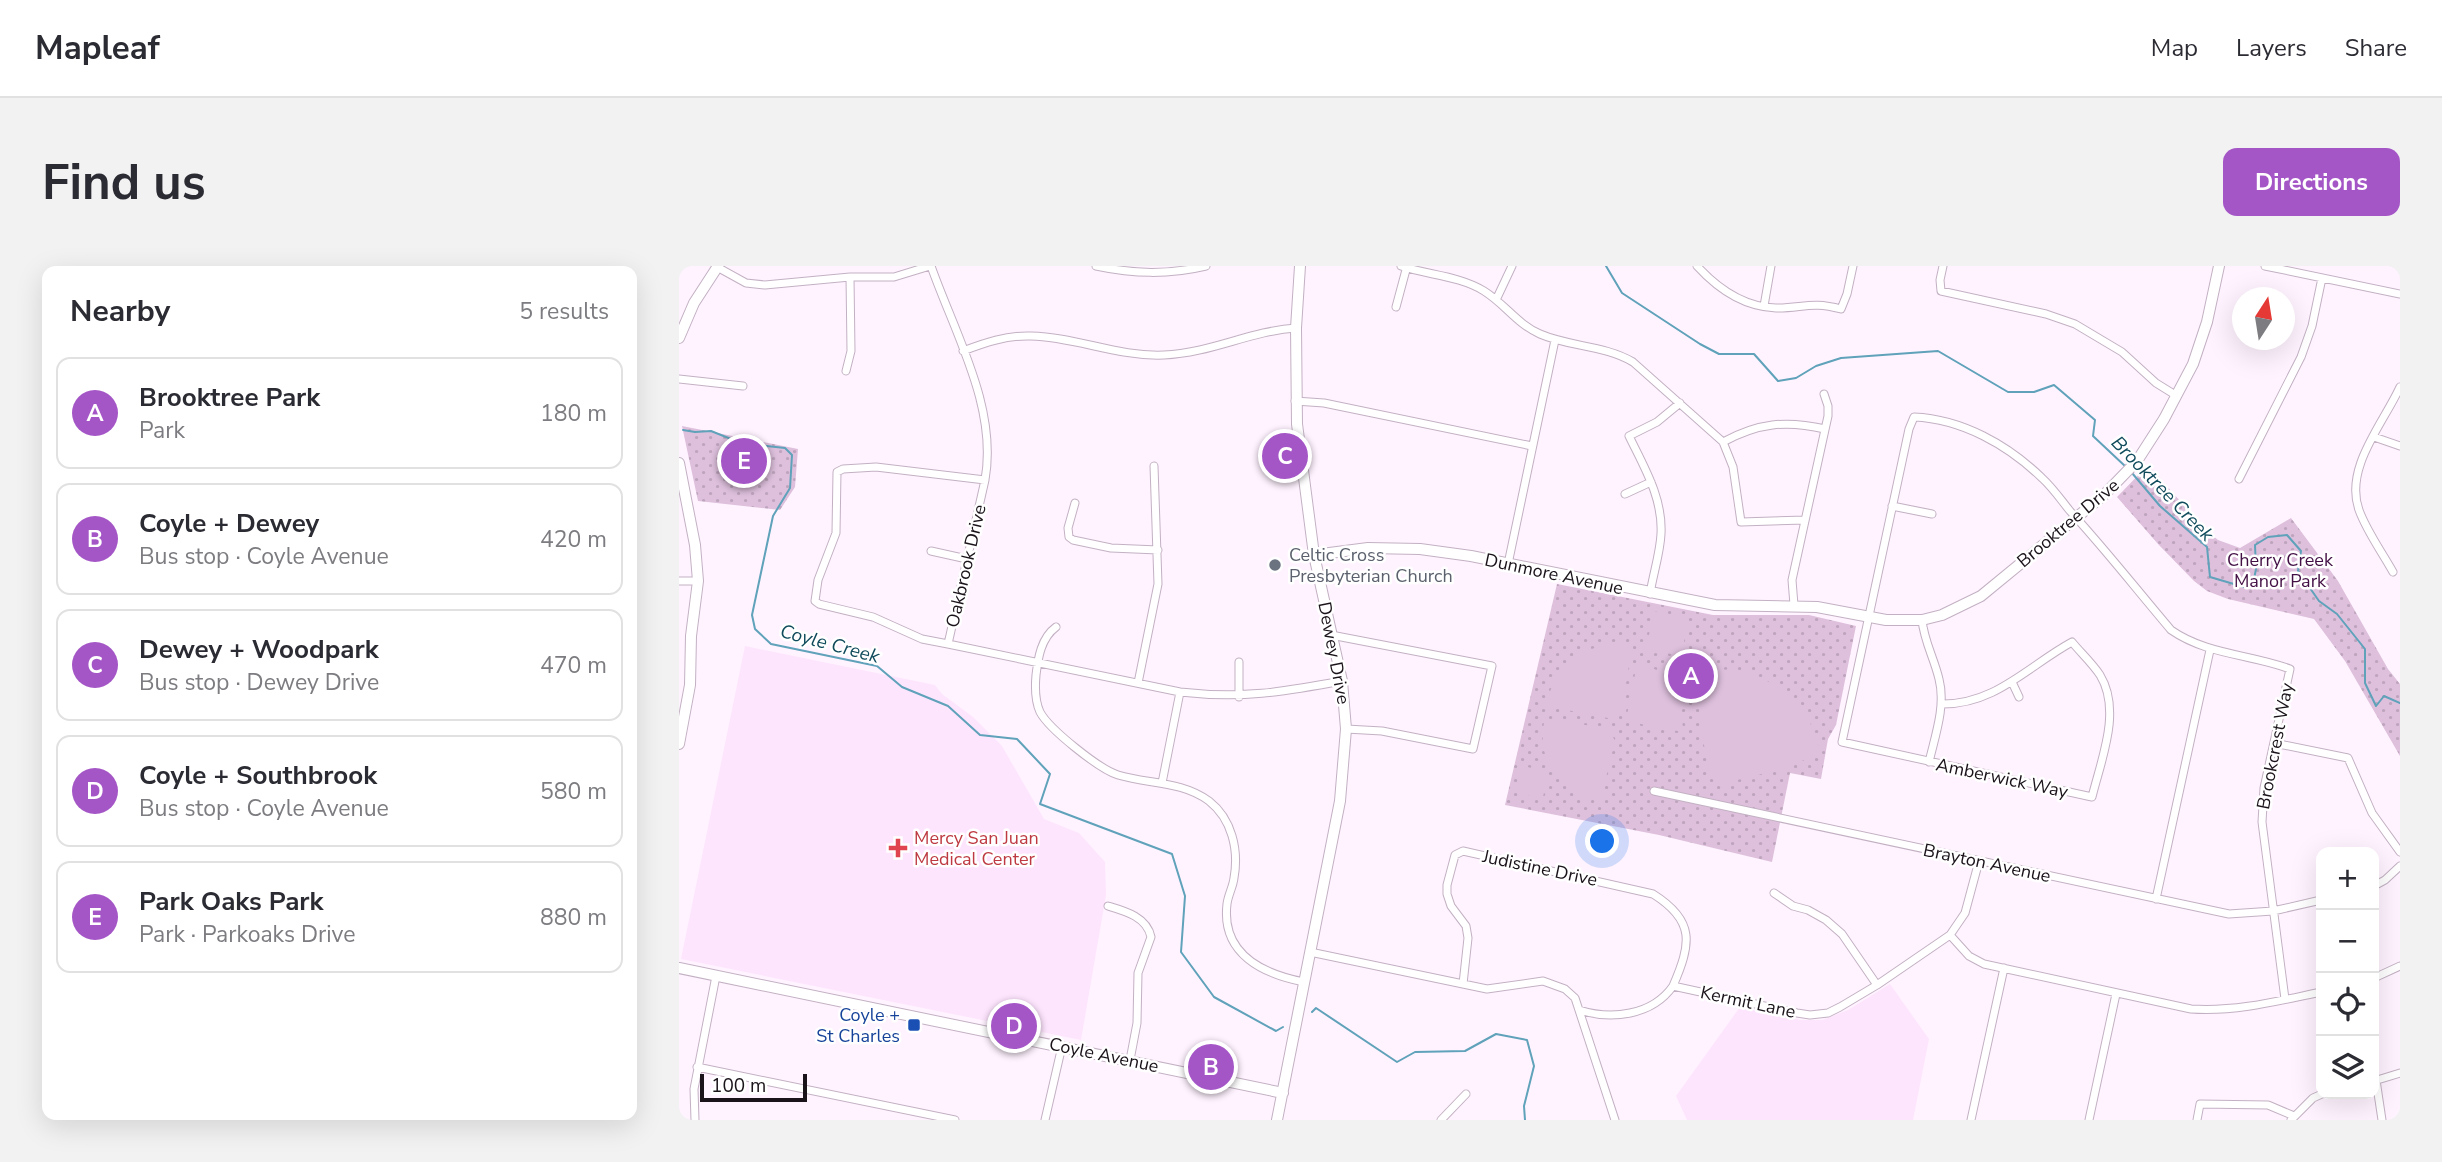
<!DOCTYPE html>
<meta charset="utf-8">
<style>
:root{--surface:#fff;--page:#f2f2f3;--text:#2b2b33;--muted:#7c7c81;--line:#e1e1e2;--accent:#a455c6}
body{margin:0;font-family:"Nunito Sans",sans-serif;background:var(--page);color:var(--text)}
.controls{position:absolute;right:21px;bottom:21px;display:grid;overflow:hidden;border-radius:14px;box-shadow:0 7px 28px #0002}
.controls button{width:63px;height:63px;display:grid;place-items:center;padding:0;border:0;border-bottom:2px solid var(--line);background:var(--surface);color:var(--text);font:35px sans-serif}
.compass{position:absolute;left:1553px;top:21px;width:63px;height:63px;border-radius:50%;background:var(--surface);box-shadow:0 7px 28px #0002;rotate:12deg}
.scale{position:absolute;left:21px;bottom:18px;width:107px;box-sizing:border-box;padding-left:7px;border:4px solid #1a131a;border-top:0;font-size:19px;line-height:24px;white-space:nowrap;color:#1a131a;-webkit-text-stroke:5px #fff;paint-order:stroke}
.you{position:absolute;left:924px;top:576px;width:24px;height:24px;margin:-18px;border:5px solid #fff;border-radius:50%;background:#1a73e8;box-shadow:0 0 0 10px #1a73e833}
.badge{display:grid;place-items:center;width:46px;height:46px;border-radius:50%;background:var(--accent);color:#fff;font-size:23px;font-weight:700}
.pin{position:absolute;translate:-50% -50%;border:4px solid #fff;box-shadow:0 2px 7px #0006}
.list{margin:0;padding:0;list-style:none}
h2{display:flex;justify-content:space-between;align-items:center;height:91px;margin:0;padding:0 28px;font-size:30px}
h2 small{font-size:23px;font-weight:400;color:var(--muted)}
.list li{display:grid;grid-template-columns:46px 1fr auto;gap:21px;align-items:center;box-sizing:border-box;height:112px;margin:0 14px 14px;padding:0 14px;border:2px solid var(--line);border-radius:14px}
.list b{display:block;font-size:26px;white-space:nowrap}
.list p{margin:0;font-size:23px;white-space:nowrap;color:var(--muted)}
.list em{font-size:23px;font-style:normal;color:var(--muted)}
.icon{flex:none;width:38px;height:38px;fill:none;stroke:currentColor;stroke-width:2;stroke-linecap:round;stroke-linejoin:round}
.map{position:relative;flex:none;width:1721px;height:854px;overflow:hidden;border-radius:14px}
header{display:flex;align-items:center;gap:42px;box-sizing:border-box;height:98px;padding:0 35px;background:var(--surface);border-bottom:2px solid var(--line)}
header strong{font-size:33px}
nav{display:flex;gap:38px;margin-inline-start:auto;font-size:24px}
.intro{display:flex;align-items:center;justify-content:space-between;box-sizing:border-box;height:168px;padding:0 42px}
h1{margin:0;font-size:49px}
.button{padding:18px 32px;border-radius:14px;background:var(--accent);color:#fff;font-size:24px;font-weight:700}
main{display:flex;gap:42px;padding:0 42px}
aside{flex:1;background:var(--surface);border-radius:14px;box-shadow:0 7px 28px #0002}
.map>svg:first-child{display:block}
.built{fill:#fee5fe}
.park{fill:url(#park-dots)}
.pitch{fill:#dec0dd}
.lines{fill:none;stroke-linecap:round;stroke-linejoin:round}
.stream{stroke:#5fa2ba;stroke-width:2}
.street-casing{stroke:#c3b1c3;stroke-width:9}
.secondary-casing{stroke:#c3b1c3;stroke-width:12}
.street{stroke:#fff;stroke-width:7}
.secondary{stroke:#fff;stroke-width:10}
.worship-dot{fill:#6b7280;stroke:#fff;stroke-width:2.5}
.health-dot{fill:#e0444e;stroke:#fff;stroke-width:2.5}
.transit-dot{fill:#1a4fb4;stroke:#fff;stroke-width:2.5}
.labels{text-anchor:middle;stroke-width:5;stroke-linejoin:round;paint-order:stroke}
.street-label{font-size:18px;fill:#1a131a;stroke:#fff}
.worship-label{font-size:18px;fill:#5b616d;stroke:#fff;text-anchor:start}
.park-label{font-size:18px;fill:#431045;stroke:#fff}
.health-label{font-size:18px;fill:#be3a42;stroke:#fff;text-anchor:start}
.transit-label{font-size:18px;fill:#164399;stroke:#fff;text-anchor:end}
.water-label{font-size:19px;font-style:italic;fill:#104b5c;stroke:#fff}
</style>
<header>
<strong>Mapleaf</strong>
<nav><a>Map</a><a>Layers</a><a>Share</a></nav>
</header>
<div class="intro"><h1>Find us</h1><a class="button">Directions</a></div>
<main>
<aside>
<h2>Nearby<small>5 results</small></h2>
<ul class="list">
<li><span class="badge">A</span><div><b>Brooktree Park</b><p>Park</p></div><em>180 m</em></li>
<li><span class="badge">B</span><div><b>Coyle + Dewey</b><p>Bus stop · Coyle Avenue</p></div><em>420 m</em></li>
<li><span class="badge">C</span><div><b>Dewey + Woodpark</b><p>Bus stop · Dewey Drive</p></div><em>470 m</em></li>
<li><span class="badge">D</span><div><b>Coyle + Southbrook</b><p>Bus stop · Coyle Avenue</p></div><em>580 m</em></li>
<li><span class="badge">E</span><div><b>Park Oaks Park</b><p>Park · Parkoaks Drive</p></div><em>880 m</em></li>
</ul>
</aside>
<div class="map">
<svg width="1721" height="854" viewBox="0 0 1721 854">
<defs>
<pattern id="park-dots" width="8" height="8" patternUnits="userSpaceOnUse" patternTransform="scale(1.75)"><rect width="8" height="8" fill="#dec0dd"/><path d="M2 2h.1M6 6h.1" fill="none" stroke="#bea4bd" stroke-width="1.8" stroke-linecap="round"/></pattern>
</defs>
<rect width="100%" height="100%" fill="#fff3ff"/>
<path class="built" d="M66,380L256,419L263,428L294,451L323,480L365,553L400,567L426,596L427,629L402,774L2,693Z
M1211,718L1250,773L1234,854H1008L997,830L1061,741L1122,754H1143L1169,744Z"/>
<path class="park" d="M3,160L119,183L116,221L101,244L19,235Z
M1469,199L1527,264L1539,274L1561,282L1612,252L1659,315L1709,403L1721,418V490L1666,395L1635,353L1549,333L1528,325L1515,315L1479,278L1438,231Z
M878,318L1034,349H1130L1177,360L1157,459L1149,473L1142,513L1111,507L1093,596L980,569L826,539Z"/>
<path class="pitch" d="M975,345L1010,352L1002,390L967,383Z
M933,378L953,381L942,448L934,453L867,440C875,403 895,384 933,378Z
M958,398C998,404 1003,433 1004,466L951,456L948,449Z
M1033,403C1087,403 1132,432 1141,488L1099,504L1046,517L1031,509L1020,454V406Z
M865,452L930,463L936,475L921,536C893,528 870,511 864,480C863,471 865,461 865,452Z
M841,499L867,506L869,510L863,535L852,532L841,522Z"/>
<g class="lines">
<path class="stream" d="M927,0L943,27L1021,78L1040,88H1075L1099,115L1117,112L1137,100L1162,92L1259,85L1329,126H1355L1375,119L1416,154L1414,170L1447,201
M4,164L16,166L32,165L62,177L106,182L113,189L111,222L94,250L73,349L76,363L92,378L198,400L223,421L269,440L301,469L338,473L371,508L361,538L493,588L506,630L502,686L535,731L597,765L604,761
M1453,207L1481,240L1528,281L1531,311L1565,321L1574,318L1577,303L1576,279L1589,271L1608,269L1622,285L1619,305L1640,335L1658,348L1686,383V417L1697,440L1705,430L1721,437
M633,746L637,742L718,796L736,786L786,785L817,768L848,774L855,800L845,840L846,854"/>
<g class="street-casing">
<path id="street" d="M252,0C276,68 319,142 306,214L269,378L501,426C563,433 603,426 663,415
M417,0C455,8 489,9 527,0
M722,0C749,9 781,10 805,25C826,38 838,58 861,68C891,81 925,79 954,96L1044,176L1054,201L1062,256L1126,254
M1018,0C1039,23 1065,41 1097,42C1124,42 1133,35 1162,43L1168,28L1174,0
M1264,0L1261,14L1262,25L1367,48L1396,58L1443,86L1477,117L1498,130
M1586,0L1721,28
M38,1L67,17L86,19L171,11H215L251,0
M817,34L833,0
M1085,40L1092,0
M717,41L728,0
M284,85C305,77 328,69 352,70C397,71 439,91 485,89C532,87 571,65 617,62
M167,105L172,85L171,11
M0,113L64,120
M616,135L645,137L853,180
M1695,171L1721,180
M1044,176C1079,157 1107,154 1146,163
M1560,213L1622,91L1633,60L1643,12
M946,228L972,216
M396,237L389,262L390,271L394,274L432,282L479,284
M1213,240L1253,248
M252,285L288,293
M829,298L876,74
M1714,306C1703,286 1688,266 1680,244C1665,202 1704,158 1721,121
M0,315H19
M971,328C974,308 981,288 982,268C984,232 965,201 950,170L978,156L1001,137
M1115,339L1113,314L1149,150V140L1145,128
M1243,354C1245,375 1255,392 1260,413C1267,440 1256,470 1250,496
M377,361C362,372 359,392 357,409C356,420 356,435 361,446C370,463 420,503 439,509C469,518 503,515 530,535C553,553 560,584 555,612C554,621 549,629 548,638C542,688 584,708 625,716
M652,369L813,400L794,483L703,465L667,463
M269,378L243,373L194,351L140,338L136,335L139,314L157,267L158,206L164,203L197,201L306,214
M1333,416L1340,431
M459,417L479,318L475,200
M560,431V396
M1262,438C1316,439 1349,400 1393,376C1402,387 1413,397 1421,409C1443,445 1422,494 1413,531L1163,476L1230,163L1235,151C1283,153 1329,179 1363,212C1374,222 1382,234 1391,245C1426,283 1458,324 1492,364C1528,389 1571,388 1611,403L1585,522L1583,556L1606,733
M1595,477L1669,492L1693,547L1721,586
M483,517L501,426
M975,525L1550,648L1594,645L1642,634
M1695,620L1706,614L1721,600
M1095,627L1114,640L1129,644L1147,654L1163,668L1198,719
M1477,633L1531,384
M429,640C446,645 468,651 472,671L459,707L458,757L451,794
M1271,669L1290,690L1305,698L1512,743C1557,746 1599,735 1642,726
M631,686L808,723L864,715L886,723L896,732L936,854
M1695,712L1721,700
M784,718L789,672L787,660L772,640L768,628V619L776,589L784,585L974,628C1017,655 1012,678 994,720
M900,744C932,754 973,750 994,720L1118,747L1131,749L1149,747L1161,741L1198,719L1271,669L1286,647L1300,595
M18,801L276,854
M1697,814L1703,854
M1695,815L1721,807
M16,854L15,823L37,710
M366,854L383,780
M762,854L787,828
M1292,854L1325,702
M1410,854L1437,728
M1518,854L1521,838L1589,839L1615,850
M1612,854L1634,832L1643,828"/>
</g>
<g class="secondary-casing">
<path id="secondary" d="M0,72L15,37L39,0
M0,197L16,279L19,315L12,370L11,419L0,478
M635,289L689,282L741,283L792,290L1036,339L1138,341L1207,354H1243L1263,349L1302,330L1426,228L1458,195L1485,153L1514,98L1528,56L1540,0
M0,702L604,827
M598,854L661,535L667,463L663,415L635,289L618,158L617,62L621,0"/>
</g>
<use href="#street" class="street"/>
<use href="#secondary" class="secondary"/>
</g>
<circle class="worship-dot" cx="596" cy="299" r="7"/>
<path class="health-dot" d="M215.5 571.5h7v7h7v7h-7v7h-7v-7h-7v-7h7z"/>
<rect class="transit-dot" x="228" y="752" width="14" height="14" rx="3.5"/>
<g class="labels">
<g class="street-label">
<text transform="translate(1389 257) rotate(-40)" y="6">Brooktree Drive</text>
<text transform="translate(287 300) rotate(-77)" y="6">Oakbrook Drive</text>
<text transform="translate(875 308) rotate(12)" y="6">Dunmore Avenue</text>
<text transform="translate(655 387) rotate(79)" y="6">Dewey Drive</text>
<text transform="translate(1596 480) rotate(-79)" y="6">Brookcrest Way</text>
<text transform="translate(1323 512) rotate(12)" y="6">Amberwick Way</text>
<text transform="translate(1308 597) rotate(12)" y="6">Brayton Avenue</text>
<text transform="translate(861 602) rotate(12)" y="6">Judistine Drive</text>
<text transform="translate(1069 736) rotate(12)" y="6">Kermit Lane</text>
<text transform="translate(425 789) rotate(12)" y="6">Coyle Avenue</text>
</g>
<g class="worship-label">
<text x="610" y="295">Celtic Cross<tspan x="610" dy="21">Presbyterian Church</tspan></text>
</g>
<g class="park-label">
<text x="1601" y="300">Cherry Creek<tspan x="1601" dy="21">Manor Park</tspan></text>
</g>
<g class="health-label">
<text x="235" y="578">Mercy San Juan<tspan x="235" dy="21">Medical Center</tspan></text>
</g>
<g class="transit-label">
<text x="221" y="755">Coyle +<tspan x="221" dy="21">St Charles</tspan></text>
</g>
<g class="water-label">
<text transform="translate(1484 222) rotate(46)" y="7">Brooktree Creek</text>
<text transform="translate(151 377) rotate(15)" y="7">Coyle Creek</text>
</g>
</g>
</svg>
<div class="controls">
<button>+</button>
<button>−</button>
<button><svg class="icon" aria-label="locate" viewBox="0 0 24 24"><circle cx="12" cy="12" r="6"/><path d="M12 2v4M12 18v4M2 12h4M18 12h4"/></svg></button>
<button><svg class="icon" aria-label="layers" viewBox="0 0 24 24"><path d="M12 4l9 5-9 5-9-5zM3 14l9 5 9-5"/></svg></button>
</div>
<svg class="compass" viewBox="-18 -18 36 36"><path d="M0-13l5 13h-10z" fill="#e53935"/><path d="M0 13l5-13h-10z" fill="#7c7c81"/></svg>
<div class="scale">100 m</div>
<div class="you"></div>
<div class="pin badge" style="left:1012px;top:410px">A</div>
<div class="pin badge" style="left:532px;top:801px">B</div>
<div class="pin badge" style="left:606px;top:190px">C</div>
<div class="pin badge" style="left:335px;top:760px">D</div>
<div class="pin badge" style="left:65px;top:195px">E</div>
</div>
</main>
